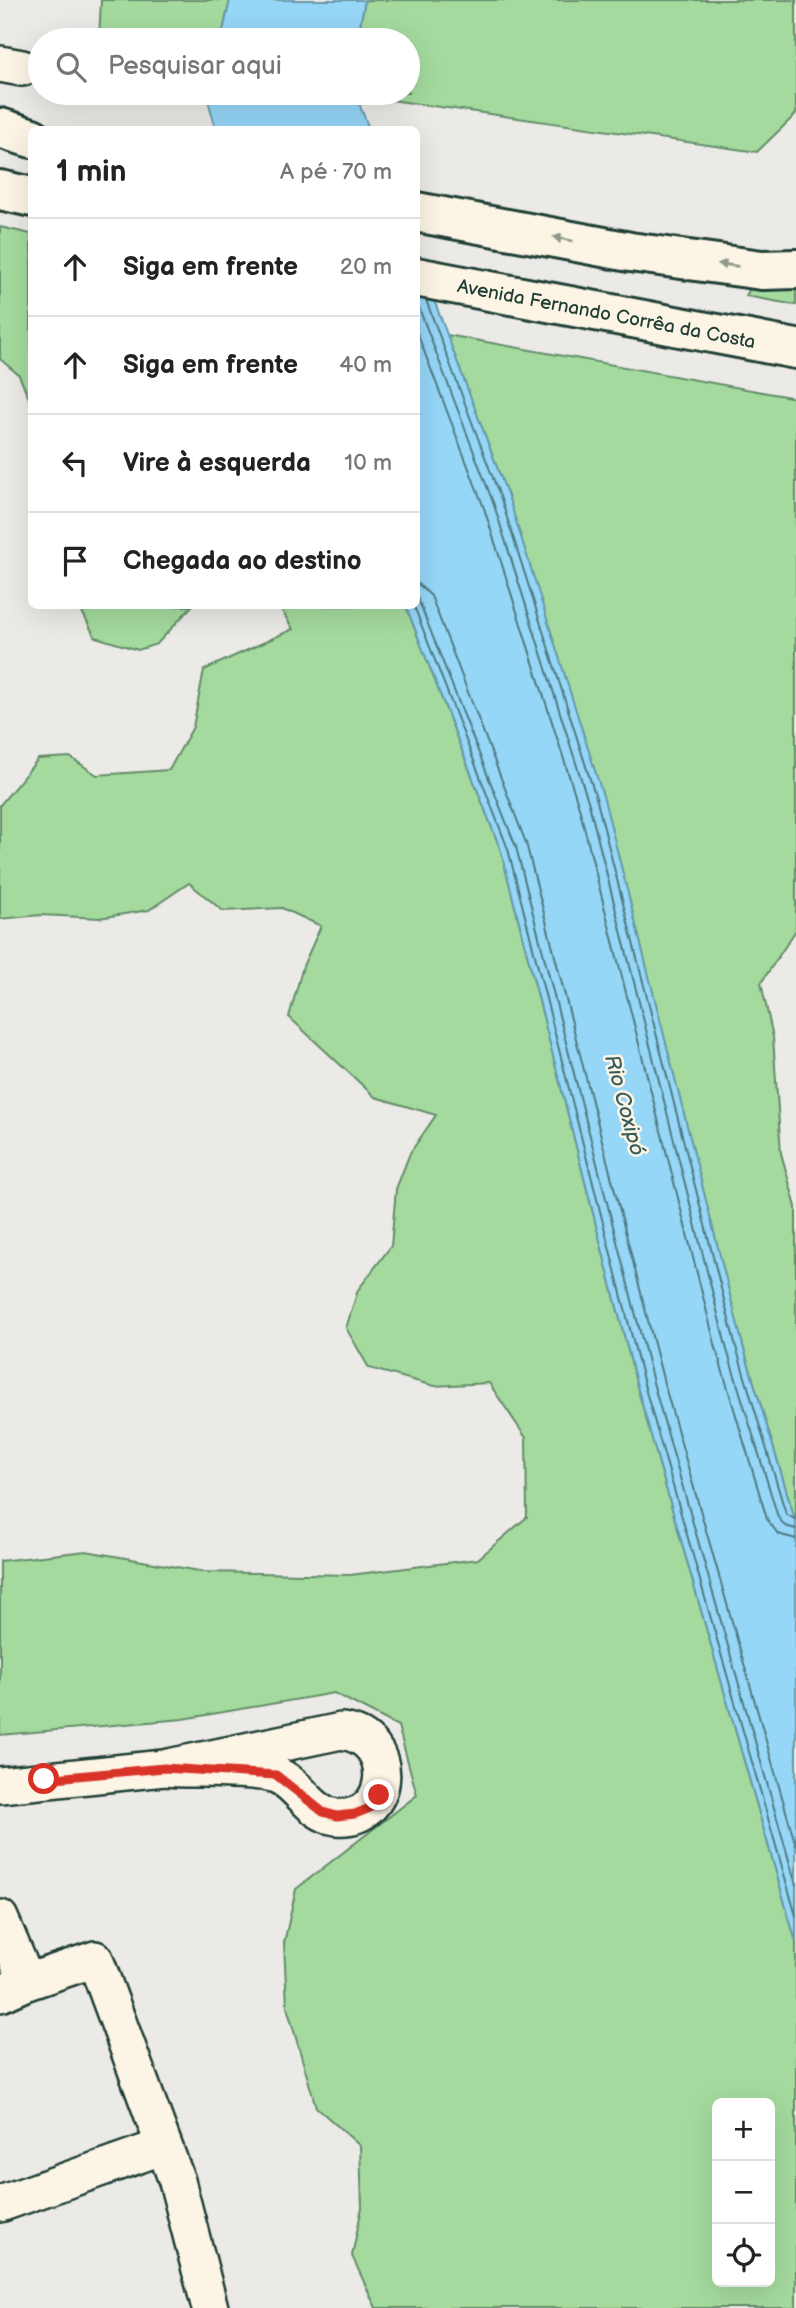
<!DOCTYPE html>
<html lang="pt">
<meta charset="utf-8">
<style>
:root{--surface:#fff;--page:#f2f2f2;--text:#222;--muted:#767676;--line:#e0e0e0}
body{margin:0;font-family:"Balsamiq Sans",sans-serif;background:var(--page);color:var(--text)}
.controls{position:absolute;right:21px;bottom:21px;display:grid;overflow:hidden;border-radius:10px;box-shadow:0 7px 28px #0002}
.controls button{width:63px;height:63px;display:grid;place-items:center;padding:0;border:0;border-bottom:2px solid var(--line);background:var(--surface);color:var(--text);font:35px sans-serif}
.stop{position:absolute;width:21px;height:21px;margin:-16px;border:5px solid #d93025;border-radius:50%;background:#fff}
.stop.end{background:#d93025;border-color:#fff;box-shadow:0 2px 7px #0008}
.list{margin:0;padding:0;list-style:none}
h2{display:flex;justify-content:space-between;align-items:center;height:91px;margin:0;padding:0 28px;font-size:30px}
h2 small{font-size:23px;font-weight:400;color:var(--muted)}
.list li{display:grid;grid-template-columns:46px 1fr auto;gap:21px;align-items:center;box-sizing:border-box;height:98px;padding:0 28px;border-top:2px solid var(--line)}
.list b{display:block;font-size:26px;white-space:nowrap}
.list em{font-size:23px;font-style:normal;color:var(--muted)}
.icon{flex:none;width:38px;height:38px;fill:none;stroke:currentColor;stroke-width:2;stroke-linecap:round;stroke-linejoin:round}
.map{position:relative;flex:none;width:796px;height:2308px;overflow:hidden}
.search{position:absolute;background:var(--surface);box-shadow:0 7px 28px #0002;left:28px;top:28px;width:392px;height:77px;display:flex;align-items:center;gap:18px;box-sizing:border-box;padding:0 24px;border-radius:38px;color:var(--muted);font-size:26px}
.panel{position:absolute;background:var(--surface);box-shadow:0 7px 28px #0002;left:28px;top:126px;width:392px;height:483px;border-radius:10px}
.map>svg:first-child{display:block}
.green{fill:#a4da9e;stroke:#628c69;stroke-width:2;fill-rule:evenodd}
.water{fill:#96d6f7;stroke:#6699a9;stroke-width:2}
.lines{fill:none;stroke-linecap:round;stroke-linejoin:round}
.shore{stroke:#4f7a82;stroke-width:2}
.minor-casing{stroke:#1f3d34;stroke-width:40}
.highway-casing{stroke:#1f3d34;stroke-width:44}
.minor{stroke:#fcf5e5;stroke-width:35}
.highway{stroke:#fcf5e5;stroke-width:38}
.oneway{fill:#8e998c}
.route{stroke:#d93025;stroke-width:9}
.labels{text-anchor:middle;stroke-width:5;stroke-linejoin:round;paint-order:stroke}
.street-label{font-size:19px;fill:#1f3d34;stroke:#fcf5e5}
.water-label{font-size:21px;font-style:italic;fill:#375c5b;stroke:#fcf5e5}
</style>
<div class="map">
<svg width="796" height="2308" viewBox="0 0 796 2308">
<rect width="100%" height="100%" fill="#eceae7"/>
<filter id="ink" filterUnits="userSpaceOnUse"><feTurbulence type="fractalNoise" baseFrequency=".0143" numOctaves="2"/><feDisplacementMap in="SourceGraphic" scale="14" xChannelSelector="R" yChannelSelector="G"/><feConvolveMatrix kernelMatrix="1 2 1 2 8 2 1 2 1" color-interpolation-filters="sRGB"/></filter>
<g filter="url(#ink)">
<path class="green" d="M101,0H230L221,40H99Z
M365,0H796V114L757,152L356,95L355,93H408V40H357Z
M0,227L31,234V403L19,375L0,359Z
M750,288L796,289V305L746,296Z
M447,335L796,398V930L761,983L773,1037L781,1153L796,1207V1523L743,1346L509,499Z
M79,606H192L157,644L138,650L95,637Z
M279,606H406L501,851L638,1390L796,1942V2308H376L352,2256L362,2207L360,2146L316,2107L287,2007L284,1943L296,1889L417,1795L398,1726L334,1693L183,1719L0,1735V1561L86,1551L205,1572L350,1575L478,1559L527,1517L526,1438L489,1383L434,1386L369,1368L346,1328L358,1290L391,1246L396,1189L410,1153L436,1115L375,1097L289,1017L303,966L321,926L282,908L223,911L189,883L149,910L99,918L41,915L0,919V805L38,759L70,757L97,775L169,770L193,727L204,670L293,629ZM717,2103H770V2282H717Z"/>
<path class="water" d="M230,0H365L357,40H221Z
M209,93H355L369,129H216L208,100Z
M417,255L509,499L604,799L743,1346L796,1523V1942L638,1390L501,851L406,606H416Z"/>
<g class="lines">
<path class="shore" d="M416,300L494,505L589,804L727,1350L778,1517L785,1526L796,1529
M426,300L502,502L597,801L736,1347L786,1514L796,1520
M416,330L484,508L579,807L717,1352L767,1519L778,1534L796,1539
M416,582L431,596L526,843L664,1383L796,1846
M416,594L516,847L654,1386L796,1885
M414,606L508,849L645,1388L796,1916"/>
<g class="minor-casing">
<path id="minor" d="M0,64L22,68
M0,1785L164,1768L341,1731C399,1737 393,1822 336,1817C310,1814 299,1783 276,1775C255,1768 190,1770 164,1768
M0,1918L27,1982L0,1994
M27,1982L95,1959L177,2181L210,2308
M0,2204L164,2146"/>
</g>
<g class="highway-casing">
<g id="highway">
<path d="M0,128L32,138"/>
<path d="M0,190L32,197"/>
<path d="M416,212L630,252L762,270L796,269"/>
<path id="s1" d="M416,277L796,349"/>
</g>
</g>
<use href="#minor" class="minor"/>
<use href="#highway" class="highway"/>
</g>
<defs><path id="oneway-solid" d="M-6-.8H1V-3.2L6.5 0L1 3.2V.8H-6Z" transform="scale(1.75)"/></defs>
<g class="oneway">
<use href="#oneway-solid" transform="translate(563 239) rotate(-169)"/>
<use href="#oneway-solid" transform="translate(728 265) rotate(-172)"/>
</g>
</g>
<g class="lines" filter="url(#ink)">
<path class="route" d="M44,1779L164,1768L276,1775L323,1812L337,1816L355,1814L370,1808L379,1795"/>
</g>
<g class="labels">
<g class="street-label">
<text dy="7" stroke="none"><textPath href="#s1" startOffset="194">Avenida Fernando Corrêa da Costa</textPath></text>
</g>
<g class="water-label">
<text transform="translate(625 1105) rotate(75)" y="7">Rio Coxipó</text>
</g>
</g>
</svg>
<div class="controls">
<button>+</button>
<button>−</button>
<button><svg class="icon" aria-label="locate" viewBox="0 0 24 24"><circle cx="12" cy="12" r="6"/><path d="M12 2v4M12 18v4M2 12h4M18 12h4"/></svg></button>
</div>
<div class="stop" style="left:44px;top:1779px"></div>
<div class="stop end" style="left:379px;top:1795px"></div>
<div class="search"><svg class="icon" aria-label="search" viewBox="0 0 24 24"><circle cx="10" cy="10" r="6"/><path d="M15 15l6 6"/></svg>Pesquisar aqui</div>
<section class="panel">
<h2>1 min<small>A pé · 70 m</small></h2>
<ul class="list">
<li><svg class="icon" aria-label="ahead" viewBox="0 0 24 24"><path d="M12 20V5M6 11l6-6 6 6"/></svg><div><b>Siga em frente</b></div><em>20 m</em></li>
<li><svg class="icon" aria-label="ahead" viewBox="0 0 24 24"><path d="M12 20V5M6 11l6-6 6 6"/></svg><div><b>Siga em frente</b></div><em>40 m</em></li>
<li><svg class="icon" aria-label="left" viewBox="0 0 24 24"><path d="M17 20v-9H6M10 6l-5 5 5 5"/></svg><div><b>Vire à esquerda</b></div><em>10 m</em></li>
<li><svg class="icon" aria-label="arrive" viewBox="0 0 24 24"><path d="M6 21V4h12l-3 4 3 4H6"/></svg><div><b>Chegada ao destino</b></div></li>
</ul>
</section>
</div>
